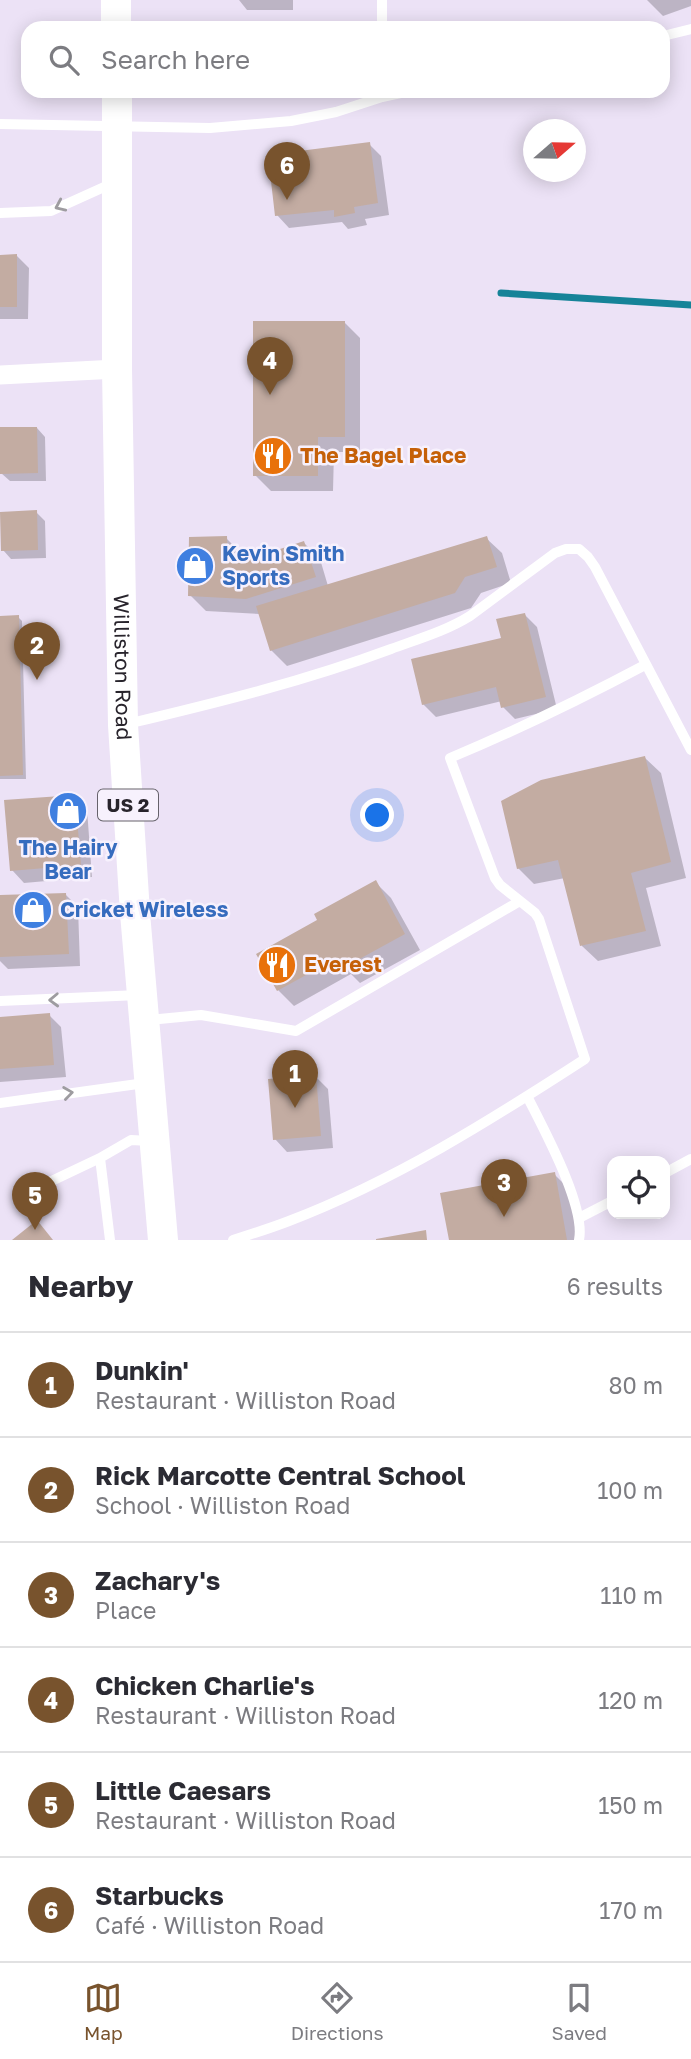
<!DOCTYPE html>
<meta charset="utf-8">
<style>
:root{--surface:#fff;--page:#f7f7f7;--text:#2b2b33;--muted:#7c7c81;--line:#e1e1e2;--accent:#78532d}
body{margin:0;font-family:"Golos Text",sans-serif;background:var(--page);color:var(--text)}
.controls{position:absolute;right:21px;bottom:21px;display:grid;overflow:hidden;border-radius:14px;box-shadow:0 4px 18px #0003}
.controls button{width:63px;height:63px;display:grid;place-items:center;padding:0;border:0;border-bottom:2px solid var(--line);background:var(--surface);color:var(--text);font:35px sans-serif}
.compass{position:absolute;left:523px;top:119px;width:63px;height:63px;border-radius:50%;background:var(--surface);box-shadow:0 4px 18px #0003;rotate:70deg}
.you{position:absolute;left:378px;top:816px;width:24px;height:24px;margin:-18px;border:5px solid #fff;border-radius:50%;background:#1a73e8;box-shadow:0 0 0 10px #1a73e833}
.badge{display:grid;place-items:center;width:46px;height:46px;border-radius:50%;background:var(--accent);color:#fff;font-size:23px;font-weight:700}
.pin{position:absolute;translate:-50% -58px;filter:drop-shadow(0 2px 4px #0008)}
.pin::after{content:'';position:absolute;top:37px;width:24px;height:21px;background:inherit;clip-path:polygon(0 0,100% 0,50% 100%)}
.list{margin:0;padding:0;list-style:none}
h2{display:flex;justify-content:space-between;align-items:center;height:91px;margin:0;padding:0 28px;font-size:30px}
h2 small{font-size:23px;font-weight:400;color:var(--muted)}
.list li{display:grid;grid-template-columns:46px 1fr auto;gap:21px;align-items:center;box-sizing:border-box;height:105px;padding:0 28px;border-top:2px solid var(--line)}
.list b{display:block;font-size:26px;white-space:nowrap}
.list p{margin:0;font-size:23px;white-space:nowrap;color:var(--muted)}
.list em{font-size:23px;font-style:normal;color:var(--muted)}
.icon{flex:none;width:38px;height:38px;fill:none;stroke:currentColor;stroke-width:2;stroke-linecap:round;stroke-linejoin:round}
.map{position:relative;flex:none;width:691px;height:1240px;overflow:hidden}
.search{position:absolute;background:var(--surface);box-shadow:0 4px 18px #0003;left:21px;right:21px;top:21px;height:77px;display:flex;align-items:center;gap:18px;box-sizing:border-box;padding:0 24px;border-radius:21px;color:var(--muted);font-size:26px}
.sheet{height:721px;background:var(--surface)}
nav{display:flex;justify-content:space-around;align-items:center;box-sizing:border-box;height:98px;border-top:2px solid var(--line);background:var(--surface);font-size:19px;color:var(--muted)}
nav a{display:grid;justify-items:center;gap:4px}
nav .on{color:var(--accent)}
.map>svg:first-child{display:block}
.shadow{fill:#0003}
.lines{fill:none;stroke-linecap:round;stroke-linejoin:round}
.stream{stroke:#168398;stroke-width:7}
.building{fill:#c3aca2}
.service{stroke:#fff;stroke-width:10}
.minor{stroke:#fff;stroke-width:19}
.primary{stroke:#fff;stroke-width:30}
.oneway{stroke:#9e9ca0}
.labels{text-anchor:middle;stroke-width:5;stroke-linejoin:round;paint-order:stroke}
.shield{fill:#f7f1fd;stroke:#66626b;stroke-width:2}
.shield-label{font-size:19px;font-weight:bold;fill:#28242c}
.food-label{font-size:21px;font-weight:bold;fill:#c56008;stroke:#f7f1fd;text-anchor:start}
.shop-label{font-size:21px;font-weight:bold;fill:#366cbe;stroke:#f7f1fd;text-anchor:start}
.street-label{font-size:21px;fill:#28242c;stroke:#f7f1fd}
</style>
<div class="map">
<svg width="691" height="1240" viewBox="0 0 691 1240">
<rect width="100%" height="100%" fill="#ece2f6"/>
<path class="shadow" d="M239,0H293V10H247Z
M647,0H691V6L663,16Z
M189,91H236V94L194,95Z
M369,144L381,156L389,215L365,219L367,225L348,229L342,222L289,228L277,215Z
M17,256L29,268L28,319H0V257Z
M344,322L360,338V452H334L333,491H271L255,475Z
M37,428L45,437L46,481H10L1,473Z
M36,512L45,521L46,558L11,559L3,550Z
M226,538L242,554V563L304,543L320,559L328,586L486,538L502,553L511,583L481,593L471,608L287,666L271,650L260,614L206,611L190,595Z
M524,614L537,627L557,709L515,719L503,707L502,701L436,717L423,704L503,639Z
M0,617H18L22,621L26,779H0Z
M645,758L661,773L686,878L646,888L661,946L598,961L582,946L565,878L534,884L518,868Z
M74,796L87,809L92,877L24,883L12,870Z
M375,882L391,898L420,950L360,983L351,974L294,1006L278,990L320,921Z
M65,894L78,907L80,966L8,969L0,961V897Z
M49,1015L61,1027L66,1077L0,1082V1019Z
M316,1077L328,1089L333,1148L287,1152L275,1139Z
M554,1174L570,1190L579,1240H451L442,1194Z"/>
<g class="lines">
<path class="stream" d="M501,293L691,305"/>
</g>
<path class="building" d="M370,142L378,203L354,207L355,213L334,217V210L275,216L268,155Z
M17,254V307H0V255Z
M253,321H345V437H318V476H253Z
M0,427H37L38,473L0,474Z
M37,510L38,550L1,551L0,512Z
M227,536L228,562L238,563L304,541L316,577L246,599L188,596L189,537Z
M487,536L497,567L465,577L455,593L270,651L256,606Z
M525,613L546,697L501,708L496,687L422,705L411,659L501,638L496,619Z
M19,615L23,775L0,776V616Z
M645,756L671,862L631,873L646,931L580,946L558,860L517,869L501,801L541,780Z
M75,795L81,865L10,871L4,800Z
M376,880L405,934L343,968L337,958L277,991L256,954L317,920L314,914Z
M66,893L69,954L0,957V895Z
M50,1013L54,1065L0,1069V1017Z
M316,1075L321,1136L273,1140L268,1079Z
M555,1172L567,1240H449L440,1193Z
M37,1220L53,1240H12Z
M426,1230L427,1240H376V1239Z"/>
<g class="lines">
<path class="service" d="M382,0V28
M663,36L691,29
M0,124L210,128L291,121L336,112L382,97L410,91
M0,213L51,211L113,183
M127,724C216,703 305,681 391,649C418,639 446,631 470,616L555,553L566,549H579L588,557L595,567L691,750
M0,1001L139,995
M149,1020L201,1015L296,1031L520,901
M527,1096C543,1128 586,1206 579,1240
M0,1103L145,1083
M665,1173L691,1159
M41,1186L100,1158
M579,1218L612,1201
M110,1240L100,1158L131,1140L150,1141
M233,1240C252,1234 271,1228 289,1221C394,1181 491,1120 585,1059L539,919L535,913L500,885L495,878L450,758C517,730 581,699 645,665"/>
<path class="minor" d="M0,375L117,369"/>
<g class="primary">
<path d="M116,0V28"/>
<path id="s1" d="M117,91V369L123,725L135,913L163,1240"/>
</g>
</g>
<defs><path id="oneway-chevron" d="M-2-3.5L2.5 0L-2 3.5" fill="none" stroke-width="1.6" stroke-linecap="round" stroke-linejoin="round" transform="scale(1.75)"/></defs>
<g class="oneway">
<use href="#oneway-chevron" transform="translate(60 206) rotate(156)"/>
<use href="#oneway-chevron" transform="translate(54 1000) rotate(178)"/>
<use href="#oneway-chevron" transform="translate(68 1093) rotate(-8)"/>
</g>
<defs>
<g id="restaurant-disc" transform="scale(2.0125)"><circle r="9.5" fill="#e8710a" stroke="#f7f1fd"/><path d="M-5-6h1v4h1v-4h1v4h1v-4h1v5L-1.5 .5V6h-2V.5L-5-1ZM5-6V6H3V1.5H1.5Q1.5-4 5-6Z" fill="#fff"/></g>
<g id="shop-disc" transform="scale(2.0125)"><circle r="9.5" fill="#3f7fe0" stroke="#f7f1fd"/><path d="M-5-2.5h2.3a2.7 3.5 0 0 1 5.4 0H5L5.5 6h-11ZM-1.5-2.5h3a1.5 2.3 0 0 0-3 0Z" fill="#fff"/></g>
</defs>
<g fill-rule="evenodd">
<use href="#restaurant-disc" x="273" y="456"/>
<use href="#shop-disc" x="195" y="566"/>
<use href="#shop-disc" x="68" y="811"/>
<use href="#shop-disc" x="33" y="910"/>
<use href="#restaurant-disc" x="277" y="965"/>
</g>
<g class="labels">
<rect class="shield" x="98" y="789.5" width="60" height="31" rx="5"/>
<g class="shield-label">
<text x="128" y="812">US 2</text>
</g>
<g class="food-label">
<text x="300" y="463">The Bagel Place</text>
<text x="304" y="972">Everest</text>
</g>
<g class="shop-label">
<text x="222" y="561">Kevin Smith<tspan x="222" dy="24">Sports</tspan></text>
<text x="68" y="855" text-anchor="middle">The Hairy<tspan x="68" dy="24">Bear</tspan></text>
<text x="60" y="917">Cricket Wireless</text>
</g>
<g class="street-label">
<text dy="7" stroke="none"><textPath href="#s1" startOffset="576">Williston Road</textPath></text>
</g>
</g>
</svg>
<div class="controls">
<button><svg class="icon" aria-label="locate" viewBox="0 0 24 24"><circle cx="12" cy="12" r="6"/><path d="M12 2v4M12 18v4M2 12h4M18 12h4"/></svg></button>
</div>
<svg class="compass" viewBox="-18 -18 36 36"><path d="M0-13l5 13h-10z" fill="#e53935"/><path d="M0 13l5-13h-10z" fill="#7c7c81"/></svg>
<div class="you"></div>
<div class="pin badge" style="left:295px;top:1108px">1</div>
<div class="pin badge" style="left:37px;top:680px">2</div>
<div class="pin badge" style="left:504px;top:1217px">3</div>
<div class="pin badge" style="left:270px;top:395px">4</div>
<div class="pin badge" style="left:35px;top:1230px">5</div>
<div class="pin badge" style="left:287px;top:200px">6</div>
<div class="search"><svg class="icon" aria-label="search" viewBox="0 0 24 24"><circle cx="10" cy="10" r="6"/><path d="M15 15l6 6"/></svg>Search here</div>
</div>
<section class="sheet">
<h2>Nearby<small>6 results</small></h2>
<ul class="list">
<li><span class="badge">1</span><div><b>Dunkin'</b><p>Restaurant · Williston Road</p></div><em>80 m</em></li>
<li><span class="badge">2</span><div><b>Rick Marcotte Central School</b><p>School · Williston Road</p></div><em>100 m</em></li>
<li><span class="badge">3</span><div><b>Zachary's</b><p>Place</p></div><em>110 m</em></li>
<li><span class="badge">4</span><div><b>Chicken Charlie's</b><p>Restaurant · Williston Road</p></div><em>120 m</em></li>
<li><span class="badge">5</span><div><b>Little Caesars</b><p>Restaurant · Williston Road</p></div><em>150 m</em></li>
<li><span class="badge">6</span><div><b>Starbucks</b><p>Café · Williston Road</p></div><em>170 m</em></li>
</ul>
</section>
<nav>
<a class="on"><svg class="icon" aria-label="map" viewBox="0 0 24 24"><path d="M3 6l6-2 6 2 6-2v14l-6 2-6-2-6 2zM9 4v14M15 6v14"/></svg>Map</a>
<a><svg class="icon" aria-label="directions" viewBox="0 0 24 24"><path d="M12 3l9 9-9 9-9-9zM9 14v-3h6M13 9l2 2-2 2"/></svg>Directions</a>
<a><svg class="icon" aria-label="saved" viewBox="0 0 24 24"><path d="M7 4h10v16l-5-4-5 4z"/></svg>Saved</a>
</nav>
